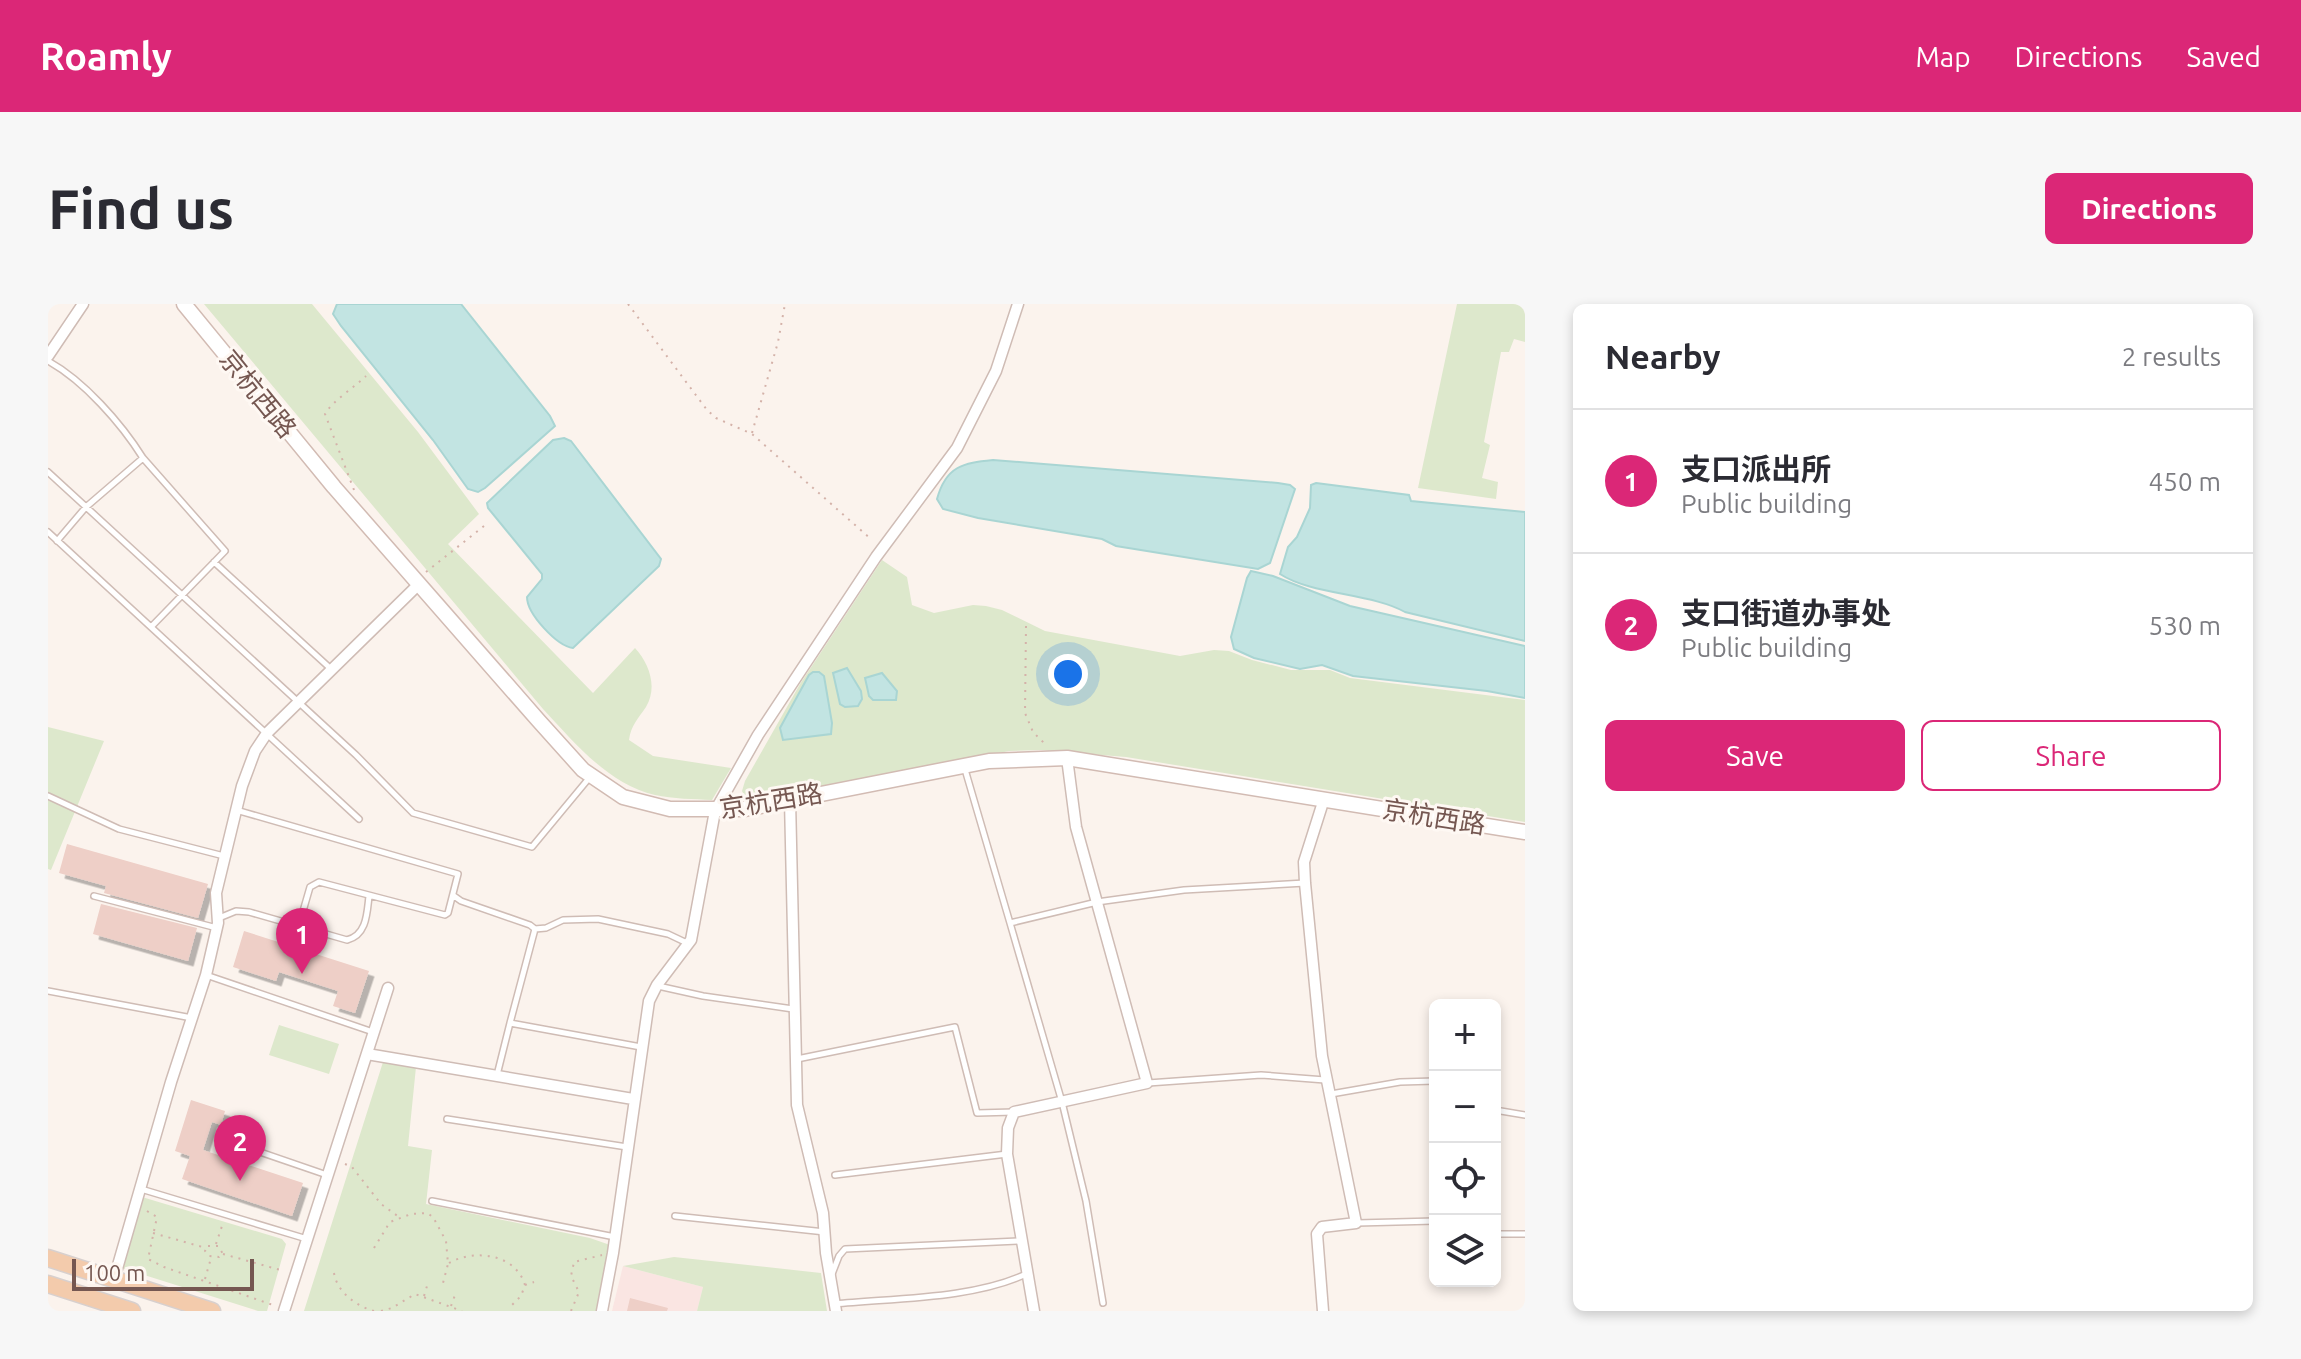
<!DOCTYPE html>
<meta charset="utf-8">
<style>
:root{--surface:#fff;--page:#f7f7f7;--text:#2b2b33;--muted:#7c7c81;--line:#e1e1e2;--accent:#db2777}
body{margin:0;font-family:Ubuntu,"Noto Sans SC",sans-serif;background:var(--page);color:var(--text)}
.controls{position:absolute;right:24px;bottom:24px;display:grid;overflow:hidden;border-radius:12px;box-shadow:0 4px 12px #0003}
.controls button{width:72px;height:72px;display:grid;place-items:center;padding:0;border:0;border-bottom:2px solid var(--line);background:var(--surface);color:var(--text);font:40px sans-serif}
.scale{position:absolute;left:24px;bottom:20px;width:182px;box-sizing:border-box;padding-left:8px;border:4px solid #755751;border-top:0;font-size:22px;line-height:28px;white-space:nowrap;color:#755751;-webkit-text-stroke:6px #fef8f3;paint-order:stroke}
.you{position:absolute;left:1020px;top:370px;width:28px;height:28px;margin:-20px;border:6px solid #fff;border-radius:50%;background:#1a73e8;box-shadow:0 0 0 12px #1a73e833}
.badge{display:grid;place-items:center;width:52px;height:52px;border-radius:50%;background:var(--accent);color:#fff;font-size:26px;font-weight:700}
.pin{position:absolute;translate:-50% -66px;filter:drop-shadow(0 2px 4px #0008)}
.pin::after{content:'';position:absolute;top:42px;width:28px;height:24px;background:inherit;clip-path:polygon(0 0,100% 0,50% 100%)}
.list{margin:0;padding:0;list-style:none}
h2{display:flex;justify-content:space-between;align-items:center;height:104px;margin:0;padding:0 32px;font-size:34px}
h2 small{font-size:26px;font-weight:400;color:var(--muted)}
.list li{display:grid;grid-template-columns:52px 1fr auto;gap:24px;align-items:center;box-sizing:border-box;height:144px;padding:0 32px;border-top:2px solid var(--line)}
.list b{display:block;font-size:30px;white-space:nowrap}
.list p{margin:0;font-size:26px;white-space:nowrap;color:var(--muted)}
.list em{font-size:26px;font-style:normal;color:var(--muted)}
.actions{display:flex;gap:16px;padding:24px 32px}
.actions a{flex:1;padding:18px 0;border:2px solid var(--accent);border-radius:12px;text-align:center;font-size:28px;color:var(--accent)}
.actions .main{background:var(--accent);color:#fff}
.icon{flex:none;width:44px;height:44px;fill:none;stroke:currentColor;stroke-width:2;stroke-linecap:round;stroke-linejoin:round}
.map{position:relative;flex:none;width:1477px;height:1007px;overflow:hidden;border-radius:12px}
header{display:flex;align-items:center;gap:48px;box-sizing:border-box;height:112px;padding:0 40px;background:var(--accent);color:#fff}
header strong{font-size:38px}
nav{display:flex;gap:44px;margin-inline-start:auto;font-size:28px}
.intro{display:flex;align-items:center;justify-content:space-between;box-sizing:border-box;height:192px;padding:0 48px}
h1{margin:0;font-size:56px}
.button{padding:20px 36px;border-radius:12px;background:var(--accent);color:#fff;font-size:28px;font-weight:700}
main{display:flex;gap:48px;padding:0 48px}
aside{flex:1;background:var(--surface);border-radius:12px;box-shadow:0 4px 12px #0003}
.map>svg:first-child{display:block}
.commercial{fill:#fae5e2}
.green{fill:#dde8cc}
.water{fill:#c2e4e2;stroke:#a9d5d3;stroke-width:2}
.building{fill:#eecfc7;filter:url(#shadow)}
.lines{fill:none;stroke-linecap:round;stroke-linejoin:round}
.service-casing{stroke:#cfbcb5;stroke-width:8}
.minor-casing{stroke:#cfbcb5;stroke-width:13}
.secondary-casing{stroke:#d2bbb3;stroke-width:17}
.primary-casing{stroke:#d8d0ce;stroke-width:19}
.path{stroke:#d4b2a9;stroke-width:2;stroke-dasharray:2 6;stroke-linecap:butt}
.service{stroke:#fff;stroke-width:5}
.minor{stroke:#fff;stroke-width:10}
.secondary{stroke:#fff;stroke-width:14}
.primary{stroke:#f3cbac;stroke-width:16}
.labels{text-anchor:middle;stroke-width:6;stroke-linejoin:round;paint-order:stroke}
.street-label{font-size:26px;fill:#755751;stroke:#fef8f3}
</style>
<header>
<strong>Roamly</strong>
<nav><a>Map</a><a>Directions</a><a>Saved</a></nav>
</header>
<div class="intro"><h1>Find us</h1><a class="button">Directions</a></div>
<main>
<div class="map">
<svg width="1477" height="1007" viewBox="0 0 1477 1007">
<defs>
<filter id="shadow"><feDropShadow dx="5.5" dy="5.5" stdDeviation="0" flood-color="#0004"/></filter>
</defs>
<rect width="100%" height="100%" fill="#fbf3ed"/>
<path class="commercial" d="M575,962L655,983L649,1007H564Z"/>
<path class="green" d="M156,0H264L370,128L431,210L400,240L545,389L587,344C601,359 610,383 598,403C590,415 583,421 581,436L605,452L683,464L664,496C646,495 625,495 607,491C560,480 527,439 495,405Z
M1409,0H1477V38L1466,35L1461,48H1453L1436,138L1442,141L1434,174L1450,178L1448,195L1370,184Z
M834,256L859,273L864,301L886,309L925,301L938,302L954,306L997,327L1132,352L1166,346L1181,347L1204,356L1243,366H1282L1302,374L1477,396V518L1078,453L993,446L961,447L710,497L698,495L694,487L697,477L752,380Z
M0,423L56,437L3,566L0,565Z
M231,721L291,740L281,770L221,751Z
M335,758L368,763L360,842L384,846L378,900L542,934L562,941L548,1007H256Z
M94,893L234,935L238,940L219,1007H210L74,964Z
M626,953L773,969L779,1007H649L655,983L575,962Z"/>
<path class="water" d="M289,0H413L502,112L507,122L437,184L430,188L420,185L385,136L293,22L285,10Z
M516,134L523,137L613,255L611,262L525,344C509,342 479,310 479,293L494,275V270L440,204L439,199L505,136Z
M945,156L1230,179L1242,181L1247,185L1222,259L1210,265L1068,242L1054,235L930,214L895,205L889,195C898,162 915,159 945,156Z
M1268,179L1361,191L1363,197L1477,208V337L1357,308C1323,289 1264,291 1232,270L1240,243L1249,233L1262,204L1263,181Z
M1203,267L1225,272L1302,302L1477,342V394L1439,387L1305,372L1274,361L1252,365L1206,354L1186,345L1183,333L1199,274Z
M799,364L813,387L814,395L810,402L797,403L792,400L785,369Z
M765,368H771L776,372L784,419L783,430L735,436L732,424L761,371Z
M834,369L849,387L848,396H825L821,392L817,374Z"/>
<path class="building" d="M19,540L160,580L150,614L56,589L58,582L11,569Z
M53,600L149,624L140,657L45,630Z
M196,627L321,667L307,709L285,702L290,687L231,668L228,677L185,663Z
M143,796L177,807L173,821L164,818L155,846L255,879L244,912L134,875L142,852L127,847Z
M582,994L620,1004L619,1007H579Z"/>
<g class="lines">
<g class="service-casing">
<path id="service" d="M0,57C36,77 73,119 95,154
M0,168L308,451L365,509L484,543L542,473
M0,228L311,515
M9,237L38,203L95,154L177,247L103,323
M166,258L283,365
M916,462L962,619L1049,598L1136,586L1257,579
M0,492L71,525L176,552
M188,506L410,570L400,609L397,611L271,578L262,583L251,621
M46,592L169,624
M406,592L413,597L482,621L487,625L498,624L515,616L550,615L620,630L639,639
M171,614L188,607L201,608L299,636C319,631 319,609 321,592
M962,619L1014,798L1038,897L1055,999
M158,671L325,728
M610,682L655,692L745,705
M0,687L144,714
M462,719L487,625
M749,755L907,723L929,809L966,808
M449,771L462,719L593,743
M1100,779L1213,771L1277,776
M1283,790L1352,778L1387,777
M1447,806L1477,811
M399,815L579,843
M174,835L279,871
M787,871L959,850
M93,885L259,935
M384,897L567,933
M627,912L777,928
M1309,919L1387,917
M1447,930H1477
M784,970L791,952L797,945L972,937
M787,1000C846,994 925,995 978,970"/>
</g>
<g class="minor-casing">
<path id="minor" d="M0,52L35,0
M742,496L749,801L775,909L778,949L788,1007
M319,750L585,795
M66,975L123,778L158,671L170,619L168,589L194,482L207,447L219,429L371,280
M236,1007L340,684
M554,1007L565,949L601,697L609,681L643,636L667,507L710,431L828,253L909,144L948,67L970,0
M986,1007L959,850L960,824L966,808L1099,779L1028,523L1019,454
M1275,1007L1269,930L1274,923L1308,919L1274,752L1257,579L1256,558L1276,495"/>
</g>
<g class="secondary-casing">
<path id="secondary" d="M136,0L286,183L490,416L535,466L575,493L622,505H697L941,457L1019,454L1477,528"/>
</g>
<g class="primary-casing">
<path id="primary" d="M0,954L164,1007
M0,980L84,1007"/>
</g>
<path class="path" d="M580,0L659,106L668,114L704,130L824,236
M704,129L730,38L737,0
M306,186L277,110C284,97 307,83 318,72
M378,268L436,222
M978,322L977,409L985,428L998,441
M297,860L304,863L333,900L351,913
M99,907L109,913L100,955L116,963L225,1001
M105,929L158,944
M168,940L175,919
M160,942H170L175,950L171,953L161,952L157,947Z
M326,944L342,918L363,910L379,909L385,913L398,937L400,960L395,979
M175,950L236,967
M401,959C426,945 467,949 477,981L473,992L464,1001
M286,969C289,988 308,1002 326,1007
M157,975L163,954
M477,981L486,978
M376,992L379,982
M403,1002L407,991
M333,1007L344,1004L367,990L414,1007
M523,1007L531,988L523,972L526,958L554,951"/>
<use href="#service" class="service"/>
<use href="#minor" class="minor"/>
<use href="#secondary" class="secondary"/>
<use href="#primary" class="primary"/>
</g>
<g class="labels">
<g class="street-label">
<text transform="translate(210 90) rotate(51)" y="9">京杭西路</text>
<text transform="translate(723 497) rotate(-9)" y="9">京杭西路</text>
<text transform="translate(1386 513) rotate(9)" y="9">京杭西路</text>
</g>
</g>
</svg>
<div class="controls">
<button>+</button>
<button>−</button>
<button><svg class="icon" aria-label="locate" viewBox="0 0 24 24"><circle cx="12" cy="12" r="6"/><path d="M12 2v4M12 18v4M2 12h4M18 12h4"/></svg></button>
<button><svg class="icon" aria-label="layers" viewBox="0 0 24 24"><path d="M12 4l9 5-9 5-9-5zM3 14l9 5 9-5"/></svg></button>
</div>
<div class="scale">100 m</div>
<div class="you"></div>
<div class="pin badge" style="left:254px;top:670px">1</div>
<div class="pin badge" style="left:192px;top:877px">2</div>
</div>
<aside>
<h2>Nearby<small>2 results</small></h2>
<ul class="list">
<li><span class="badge">1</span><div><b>支口派出所</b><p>Public building</p></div><em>450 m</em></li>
<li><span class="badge">2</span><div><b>支口街道办事处</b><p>Public building</p></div><em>530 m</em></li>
</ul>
<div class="actions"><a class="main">Save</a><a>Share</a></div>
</aside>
</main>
